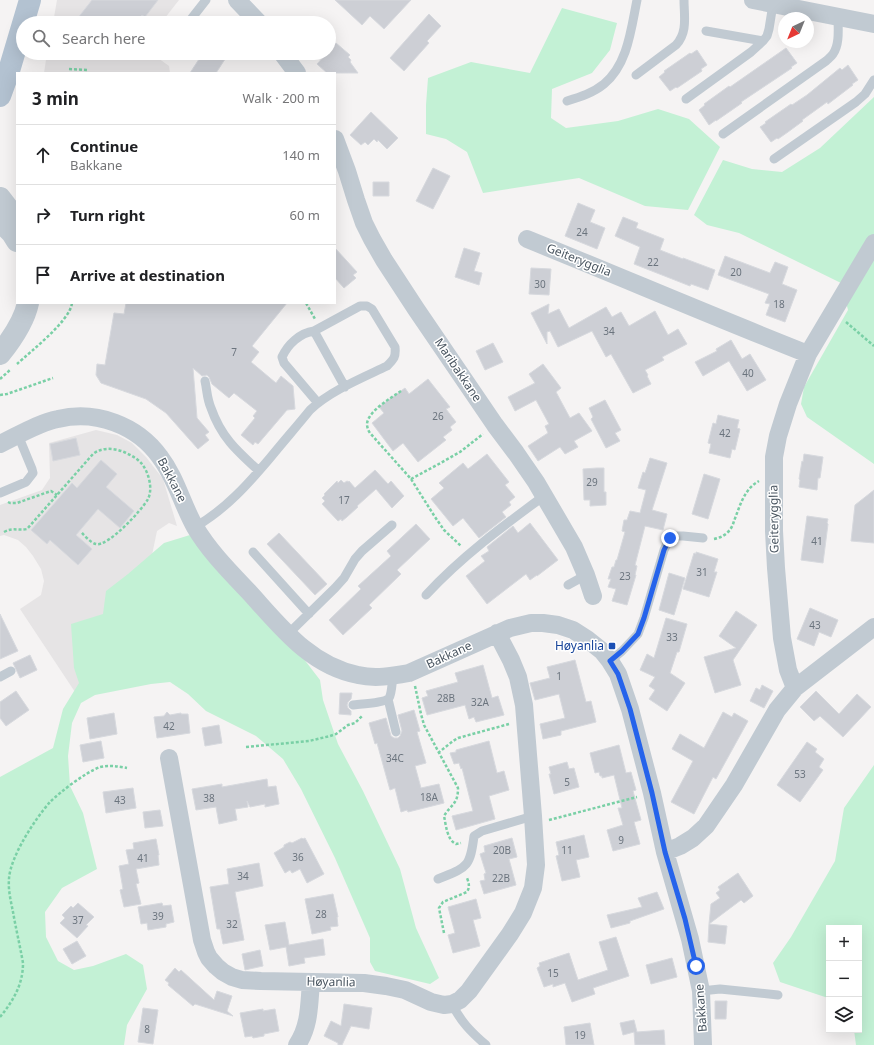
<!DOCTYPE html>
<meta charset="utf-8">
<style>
:root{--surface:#fff;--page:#f6f6f6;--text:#202124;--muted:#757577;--line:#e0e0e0}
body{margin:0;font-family:"Noto Sans",sans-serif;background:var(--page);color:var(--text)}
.controls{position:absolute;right:12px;bottom:12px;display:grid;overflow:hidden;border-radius:0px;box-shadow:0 4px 16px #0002}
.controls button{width:36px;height:36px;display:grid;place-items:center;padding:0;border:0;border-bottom:1px solid var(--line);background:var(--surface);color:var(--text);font:20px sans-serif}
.compass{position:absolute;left:778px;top:12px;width:36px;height:36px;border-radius:50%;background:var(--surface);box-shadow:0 4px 16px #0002;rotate:223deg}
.stop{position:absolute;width:12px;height:12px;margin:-9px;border:3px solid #2563eb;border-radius:50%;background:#fff}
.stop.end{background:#2563eb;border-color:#fff;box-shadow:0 1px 4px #0008}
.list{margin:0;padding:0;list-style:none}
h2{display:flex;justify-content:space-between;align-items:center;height:52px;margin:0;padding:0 16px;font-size:17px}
h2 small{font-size:13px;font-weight:400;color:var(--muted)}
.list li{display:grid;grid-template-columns:26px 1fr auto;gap:12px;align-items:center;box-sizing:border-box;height:60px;padding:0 16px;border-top:1px solid var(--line)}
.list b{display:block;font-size:15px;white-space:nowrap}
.list p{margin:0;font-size:13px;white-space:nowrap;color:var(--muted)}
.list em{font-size:13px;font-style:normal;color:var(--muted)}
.icon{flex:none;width:22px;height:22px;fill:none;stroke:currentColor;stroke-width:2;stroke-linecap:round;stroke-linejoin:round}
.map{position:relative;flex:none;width:874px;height:1045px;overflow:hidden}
.search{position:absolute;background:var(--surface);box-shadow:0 4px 16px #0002;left:16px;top:16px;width:320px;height:44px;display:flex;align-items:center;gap:10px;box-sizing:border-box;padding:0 14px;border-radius:22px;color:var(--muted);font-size:15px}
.panel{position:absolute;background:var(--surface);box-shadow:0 4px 16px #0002;left:16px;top:72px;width:320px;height:232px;border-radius:0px}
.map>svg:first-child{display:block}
.education{fill:#e6e4e5}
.green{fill:#c3f1d5}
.building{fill:#cdcfd5;stroke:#d7d9de}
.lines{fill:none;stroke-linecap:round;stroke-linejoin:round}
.path{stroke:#7ad0a6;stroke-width:2.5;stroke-dasharray:3 2;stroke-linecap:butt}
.service{stroke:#c1cad2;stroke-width:9}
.minor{stroke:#c1cad2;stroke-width:18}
.tertiary{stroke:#c1cad2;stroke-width:22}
.primary{stroke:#b3c2d1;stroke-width:22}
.route{stroke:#2563eb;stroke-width:5}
.transit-dot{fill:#1a4fb4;stroke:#fff;stroke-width:1.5}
.labels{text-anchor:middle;stroke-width:3;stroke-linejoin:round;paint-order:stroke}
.number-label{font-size:10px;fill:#6b747e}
.street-label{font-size:12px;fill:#4a5661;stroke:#fff}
.transit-label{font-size:12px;fill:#164399;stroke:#fff;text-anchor:end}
</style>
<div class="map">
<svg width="874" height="1045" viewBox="0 0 874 1045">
<rect width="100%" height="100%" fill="#f5f3f3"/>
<path class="education" d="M57,0H179L161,23H53Z
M47,53H151L169,66L170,73H44Z
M96,430L117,435L132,443L146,457L163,479L177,526L169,523L157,531L148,574L75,692L20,609L41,595L44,581L41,569L33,556L26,547L18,540L4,535L0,536V505L42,490L50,478L49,443Z"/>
<path class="green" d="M562,8L617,23L610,50L592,73L552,89L551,118L566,128L618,121L658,109L689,119L720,147L688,210L645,206L579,178L483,193L467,152L446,139L426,134V105L428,78L471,62L530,73Z
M874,97V464L807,417L801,404L804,387L848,310L841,283L739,233L707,225L694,215L723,160L752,169L782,172L820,148Z
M190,535L300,654L320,680L323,700L338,744L363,791L400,869L416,928L439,978L430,984L375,971L370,962V938L335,858L301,789L283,759L256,736L206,711L188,694L170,682L151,684L95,695L81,703L72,723L68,756L70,786L83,813L97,869L62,888L45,912L46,937L58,961L74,970L93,966L126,954L143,965L147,989L127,1025L124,1045H0V777L53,748L63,709L79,683L74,668L71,624L103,614L106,591L128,574L164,543Z
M874,765V1045H856L854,1030H859V928H829V1000L828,998L780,982L773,963L791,937L835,861L844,808Z"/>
<path class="building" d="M92,0H158L145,17L142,15L136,23H74Z
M335,0H411L384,29L370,16L362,25Z
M429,14L441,26L427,41L429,43L404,71L390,58Z
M336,43L350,55L348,57L351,60L350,62L358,73H327L317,64L327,53H329V51Z
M786,48L797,63L791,67L792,68L741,102L742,103L716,121V120L709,125L699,110L705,105L704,104L729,86L730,87Z
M697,50L707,65L701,69L702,71L677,88L676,87L670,91L659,77L665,72L664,71L690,53L691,54Z
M203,53H229L216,73H190Z
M848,65L858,80L852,84L853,85L828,104L827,102L802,120L803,121L788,132L778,139L777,138L771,142L760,127L766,123L765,122L791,104L792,105L807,95L840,68L842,70Z
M371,112L398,138L387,149L378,140L377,142L374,139L368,145L365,142L361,145L350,135Z
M433,168L450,176L433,209L416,201Z
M373,182H389V196H373Z
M578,203L595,210L590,222L605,228L597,249L565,236Z
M623,217L638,223L636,228L664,239L660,250L683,259V258L715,270L708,290L691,284L690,286L634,264L640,247L615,236Z
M335,248L357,272L353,275L356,278L344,288L335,278Z
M464,248L480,253L474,271L482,273L479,285L455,277Z
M725,256L770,273L775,262L788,267L782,284L797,290L785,322L766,315L770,304L765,303L769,294L718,275Z
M531,268L551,269L549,295L529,294Z
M126,303H287L252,346L259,352L251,362L276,383L281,376L293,386L295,409L287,410L258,444L255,442L253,445L241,435L255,418L253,416L257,411L234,393L229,398L212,384L209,377L207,375L202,376L193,368L197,418L209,432L205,435L209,440L198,449L166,413L146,399L101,383L96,375L97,364L105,365L114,313L124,314Z
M549,304L548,314L559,309L569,328L606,307L612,317L621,312L629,326L655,311L668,335L678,329L687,344L662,357L664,360L645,370L648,375L647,376L651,384L633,393L611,354L606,357L592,331L558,347L550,331L547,332V344L531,313Z
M731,340L742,359L750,354L766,380L747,391L729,361L703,376L695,362L717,351L716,349Z
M493,343L503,362L485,370L476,351Z
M543,364L561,388L556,392L570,418L579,413L592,431L574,441L578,447L565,454L560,447L538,461L528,446L548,433L545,426L549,424L536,400L515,411L508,397L535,383L529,374Z
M428,379L450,407L446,409L456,422L450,427L452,430L443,437L446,440L418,462L403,443L393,451L372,423L384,413L379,407L405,388L409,394Z
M605,400L621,430L615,433L620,441L606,448L591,419L593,417L589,408Z
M718,415L739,420L737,428L740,429L735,450L732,449L730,458L709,453L711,444L708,443L713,423L716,424Z
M76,438L80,455L53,461L50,444Z
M487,454L509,482L505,485L515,497L509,502L511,505L502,512L506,517L479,538L463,518L453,526L431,499L444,488L439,483L463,463L468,469Z
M804,454L823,457L820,478H818L817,490L799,487L800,480L799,479L802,461L803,462Z
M650,458L667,463L652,510L667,514L663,530L645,526L635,565L637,566L635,575H636L627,605L612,601L616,589L608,587L611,579H608L612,567H614L616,560H617L625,532L622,531L624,520H627L630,511L640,513L646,490L638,488L643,472L645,473Z
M101,460L117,474L106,487L134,511L120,528L98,509L76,535L92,549L78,565L50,540L47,544L31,530L72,483L77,488Z
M597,468H604V492H606V505L590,506V500H584L583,469Z
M375,470L388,484L391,481L404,496L392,508L376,489L357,506L358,507L347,517L342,521L341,519L338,521L322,504L325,501L322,498L325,495L324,494L337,481L338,483L341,480L344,483L347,481L349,482V481L355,488Z
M704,474L720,479L708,519L692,514Z
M874,490V543L851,541L855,505Z
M807,516L828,519L827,523L828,524L823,563L801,560Z
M530,523L558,560L537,576V575L530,580L526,574L487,604L466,576L485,561L481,556L489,551L487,547L513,526L518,533Z
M416,524L430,539L397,570L401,574L369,605L372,608L343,635L329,620L361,589L358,586L391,556L387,551Z
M279,533L327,584L315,595L267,544Z
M696,552L718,559L714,572H717L709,597L683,589L694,553L696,554Z
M669,573L685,578L674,615L659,610Z
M810,608L838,620L831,637L819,632L814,646L797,639Z
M736,611L757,625L733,660L741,685L715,693L704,657L736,648L719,636Z
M0,614L18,651L0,659Z
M666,618L687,624L679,652H677L670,673L685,683L667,711L649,699L655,690L649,686L655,677L640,670L647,654L654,658Z
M30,655L37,670L20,678L13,663Z
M575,660L586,702L591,701L596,722L561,731V735L543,739L540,724L565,718L559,694L535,700L530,683L550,678L547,667Z
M483,665L492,698L498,696L504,715L476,722L474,717L469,719L465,705L427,715L422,698L428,696L426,691L458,682L455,673Z
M762,685L773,691L764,708L750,701L756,688L760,690Z
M16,691L29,710L6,726L0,718V702Z
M816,691L839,714L857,694L871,707L843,737L820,716L814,721L800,707Z
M340,693H352L351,699L348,702L347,705L348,708L351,711V715L339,714Z
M414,710L420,731L417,732L426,763L415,766L421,788L439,784L444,803L408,812L407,810L401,812L395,788L390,790L377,743L375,744L369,723L386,718L391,736L394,738H398L400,736L402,731L398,715Z
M167,712L170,715L181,713V714H188L190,733L157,738L154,717L164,716Z
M723,712L732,717L734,713L748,721L716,779L713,777L694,814L671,802L693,761L672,749L680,734L704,748Z
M114,713L117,734L90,739L87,718Z
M219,725L222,743L205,746L202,728Z
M101,741L104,758L83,762L80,745Z
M489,741L497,773L504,771L509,790L489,796L495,819L456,830L452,816L473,811L462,768L461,769L459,763L454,764L450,753L456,752V750Z
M807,742L817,749L815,752L824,759L819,767L823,770L800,802L777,785Z
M619,745L626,773L631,772L636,790L633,791L641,820L634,822L640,844L613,851L607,830L623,825L618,808H622L614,775L602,778V776H600L599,772L595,773L590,753Z
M567,762L569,769L574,768L579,787L554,794L549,774H551L549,767Z
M267,779L268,787L276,786L279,804L265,807V804L250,807L247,801L248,807L235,809L237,820L219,824L216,807L196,810L192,789L222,784V787Z
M133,788L136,808L106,813L103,792Z
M160,810L163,826L145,828L143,812Z
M584,835L589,857L576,860L580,877L562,881L556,856L559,855L556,842Z
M302,838L303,839L305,838L324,874L307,883L300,869L292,873L290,870L285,873L274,853L284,847V845L290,842L292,843Z
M512,838L517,857L509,859L516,885L484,894L480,881L485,880L484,874L486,873L480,854L485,852L484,846Z
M156,839L159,855H158L159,865L136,869L139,883L136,884L141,904L124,907L120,890L123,889L119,866L129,864L126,850L134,849L133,843Z
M259,863L263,886L235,892L244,940L223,944L220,929H217L210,887L229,884L227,869Z
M738,873L753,896L744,903L741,900L709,924L711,904L720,898L716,893L720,890L718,887Z
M657,892L664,909L630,921V923L611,928L607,915L642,907L638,898Z
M333,894L338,917H337L338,926L330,927L331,930L312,934L305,899Z
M476,899L481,918L473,920L480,946L453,953L448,935L455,933L448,907Z
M78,903L94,917L86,925L88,926L77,938L60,923L65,918L62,915L71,906L73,908Z
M162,903L163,906L171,905L174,922L166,924V927L148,930L147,923L141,924L138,907Z
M285,922L289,945L323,939L325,955L304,958L305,963L289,966L286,947L270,950L265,925Z
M709,924L727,926L725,944L708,942Z
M616,937L629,976L593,988L595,994L572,1002L565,983L553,987V984L544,987L537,968L540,966L539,963L569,953L578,980L608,970L599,942Z
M77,941L86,956L72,964L63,949Z
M260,950L263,966L245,970L242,954Z
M672,958L677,977L651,984L646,965Z
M175,968L179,972L181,970L214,1000L217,991L232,996L227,1011L233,1016L195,1004L193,1006L168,985L169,983L165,980Z
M715,1001H727L726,1019H715Z
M344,1004L372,1008L369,1029L351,1026L342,1045H338V1043L324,1036L331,1021L341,1026Z
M143,1008L158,1010L153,1044L138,1042Z
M263,1009V1011L275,1009L279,1031L264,1034V1036L253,1038L252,1036L245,1037L240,1013Z
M634,1020L637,1032L664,1030L665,1045H635L634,1032L623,1035L620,1023Z
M590,1023L594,1045H566L564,1027Z"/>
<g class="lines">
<path class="path" d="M69,69L87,70
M16,156H17
M306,303L315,319
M846,322L874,346
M17,364C31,351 70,321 72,303
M0,379L10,370
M401,391C391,398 368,411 367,424C367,427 368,430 370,433L411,479L435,517L444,530L461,546
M0,395L7,394L53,378
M411,479L437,465L460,452L483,434
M8,502L10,503H17L51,491L57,495
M4,532C13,527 18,531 27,529L93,454C102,447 114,448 124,452C131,455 138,459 142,464C149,473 153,489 148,499C142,510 108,547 96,544C91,543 85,536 81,532
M714,539C719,538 724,536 728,532C731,529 733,525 734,521C740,506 744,489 759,481
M415,686L421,714L424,725L458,788C458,805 451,804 444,816C446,825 447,840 456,844L461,843
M246,747L309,741L330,736L336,734L348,725L355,723L362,716
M438,753L453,741L458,738L509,724
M549,820L637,797
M444,933L439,908L443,902L467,892C470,887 469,883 467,878
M0,1017C13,1001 23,985 23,963C20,946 16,929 13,912C11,902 8,890 9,879C10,857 35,819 50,802C60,792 86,772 100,767C109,765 117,766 127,768"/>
<path class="service" d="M188,23L206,0
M706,31L763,41
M636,75L676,45C688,32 684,16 684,0
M686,99L751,52L763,41L767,36L769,29L773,4
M567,101C580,97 593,93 604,84C628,64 631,29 637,0
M723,134L826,61C828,59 831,57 833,54C840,44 838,28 838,17
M774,159L856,102L865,94L874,80
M205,381C207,390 207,399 211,408C221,437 237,451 259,471
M318,403L284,363L282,357C288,344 300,333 314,331L345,387
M0,493L26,482L33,473L32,469L18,435
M195,527C226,509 248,484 270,458C283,442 297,426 310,410C330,391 362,378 387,366C394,359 396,357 395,347L372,309L367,306H360L314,331
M253,552L309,614
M568,585L586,575
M426,595C461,557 503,526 544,496
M288,634L335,588L344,578L355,559L362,551L392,525
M610,661L622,651L638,634L644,618L664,550L670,538L674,536H683L703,538
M0,677L11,671
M388,699L396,732
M353,705C360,704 385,703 389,698C392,694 392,681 393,676
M438,879C467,867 470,868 474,836L482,831L533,816
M701,991L720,989L778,995
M452,1004C461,1022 471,1032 486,1045"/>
<path class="minor" d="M237,0L259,23
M753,0L874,24
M282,53L297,73
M335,139L347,171L356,200L364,223L372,239L384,260L416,309L495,425L516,453L536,482L574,547L586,575L593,596
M527,239C621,277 714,317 808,354
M0,444C19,435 38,423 58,419C96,410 137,425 160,457C176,478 182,504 195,527C209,551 230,572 249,592C280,626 310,666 358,675C375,679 392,676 409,673L510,628L531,623H543L558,625L573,630L587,639L602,651L610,661L618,674L630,709L652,793L665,852L690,939L701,991L703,1045
M795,688L788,670L782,638L776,568L774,531V457L778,436L788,404L808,354L874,243
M169,758L202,940L206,952L209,958L216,966L223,972L232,977L242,980L261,981L364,983L386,986L405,990L431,1002L444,1005L452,1004L460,1000L469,991L510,934L523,913L533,888L536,865L533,816L524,705L518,677L511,660L497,633
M665,852L680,846L693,838L706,826L734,785L777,710L795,688L874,627
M297,1045C310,1026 309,1004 311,982"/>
<path class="tertiary" d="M0,198L17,220
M0,221L12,233L17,241
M0,354C12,339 24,322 28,303"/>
<path class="primary" d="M0,96L8,74L30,0"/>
</g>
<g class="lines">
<path class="route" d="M670,538L664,550L644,618L638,634L622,651L610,661L618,674L630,709L652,793L665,852L685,919L696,966"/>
</g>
<rect class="transit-dot" x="608" y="642" width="8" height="8" rx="2"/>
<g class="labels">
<g class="number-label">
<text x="582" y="236">24</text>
<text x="653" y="266">22</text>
<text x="736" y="276">20</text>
<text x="540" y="288">30</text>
<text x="779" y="308">18</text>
<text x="609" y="335">34</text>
<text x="234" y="356">7</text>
<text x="748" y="377">40</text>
<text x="438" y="420">26</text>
<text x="725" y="437">42</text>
<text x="592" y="486">29</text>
<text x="344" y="504">17</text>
<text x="817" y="545">41</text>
<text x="702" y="576">31</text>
<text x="625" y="580">23</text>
<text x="815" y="629">43</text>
<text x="672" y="641">33</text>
<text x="559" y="680">1</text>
<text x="446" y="702">28B</text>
<text x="480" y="706">32A</text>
<text x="169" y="730">42</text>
<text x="395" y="762">34C</text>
<text x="800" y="778">53</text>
<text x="567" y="786">5</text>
<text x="429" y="801">18A</text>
<text x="209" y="802">38</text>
<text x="120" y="804">43</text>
<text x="621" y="844">9</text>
<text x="502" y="854">20B</text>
<text x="567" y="854">11</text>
<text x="298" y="861">36</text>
<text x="143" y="862">41</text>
<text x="243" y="880">34</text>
<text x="501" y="882">22B</text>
<text x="321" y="918">28</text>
<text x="158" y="920">39</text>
<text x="78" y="924">37</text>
<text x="232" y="928">32</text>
<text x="553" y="977">15</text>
<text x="147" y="1033">8</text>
<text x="580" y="1039">19</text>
</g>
<g class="street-label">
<text transform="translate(579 260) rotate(22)" y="4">Geiterygglia</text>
<text transform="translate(458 370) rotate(56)" y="4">Maribakkane</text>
<text transform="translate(172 480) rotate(62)" y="4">Bakkane</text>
<text transform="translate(774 519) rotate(-91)" y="4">Geiterygglia</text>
<text transform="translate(449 655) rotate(-25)" y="4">Bakkane</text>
<text transform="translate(331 982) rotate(1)" y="4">Høyanlia</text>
<text transform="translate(701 1008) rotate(-94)" y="4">Bakkane</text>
</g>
<g class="transit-label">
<text x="604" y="650">Høyanlia</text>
</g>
</g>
</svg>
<div class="controls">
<button>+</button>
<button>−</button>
<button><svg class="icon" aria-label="layers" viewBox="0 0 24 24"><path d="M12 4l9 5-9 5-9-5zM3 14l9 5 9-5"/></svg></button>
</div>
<svg class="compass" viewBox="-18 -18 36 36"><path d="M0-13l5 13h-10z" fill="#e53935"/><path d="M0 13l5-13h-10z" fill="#757577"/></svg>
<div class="stop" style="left:696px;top:966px"></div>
<div class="stop end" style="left:670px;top:538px"></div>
<div class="search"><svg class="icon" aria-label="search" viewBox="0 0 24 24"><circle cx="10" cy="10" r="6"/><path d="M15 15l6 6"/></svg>Search here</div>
<section class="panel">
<h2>3 min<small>Walk · 200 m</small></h2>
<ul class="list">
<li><svg class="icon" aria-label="ahead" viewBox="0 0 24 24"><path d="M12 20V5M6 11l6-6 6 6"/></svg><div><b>Continue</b><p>Bakkane</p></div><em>140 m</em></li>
<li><svg class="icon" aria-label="right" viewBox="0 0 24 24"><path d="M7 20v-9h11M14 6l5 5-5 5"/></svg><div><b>Turn right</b></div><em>60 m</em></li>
<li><svg class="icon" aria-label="arrive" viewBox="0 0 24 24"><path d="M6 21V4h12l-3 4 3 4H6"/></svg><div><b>Arrive at destination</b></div></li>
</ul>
</section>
</div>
